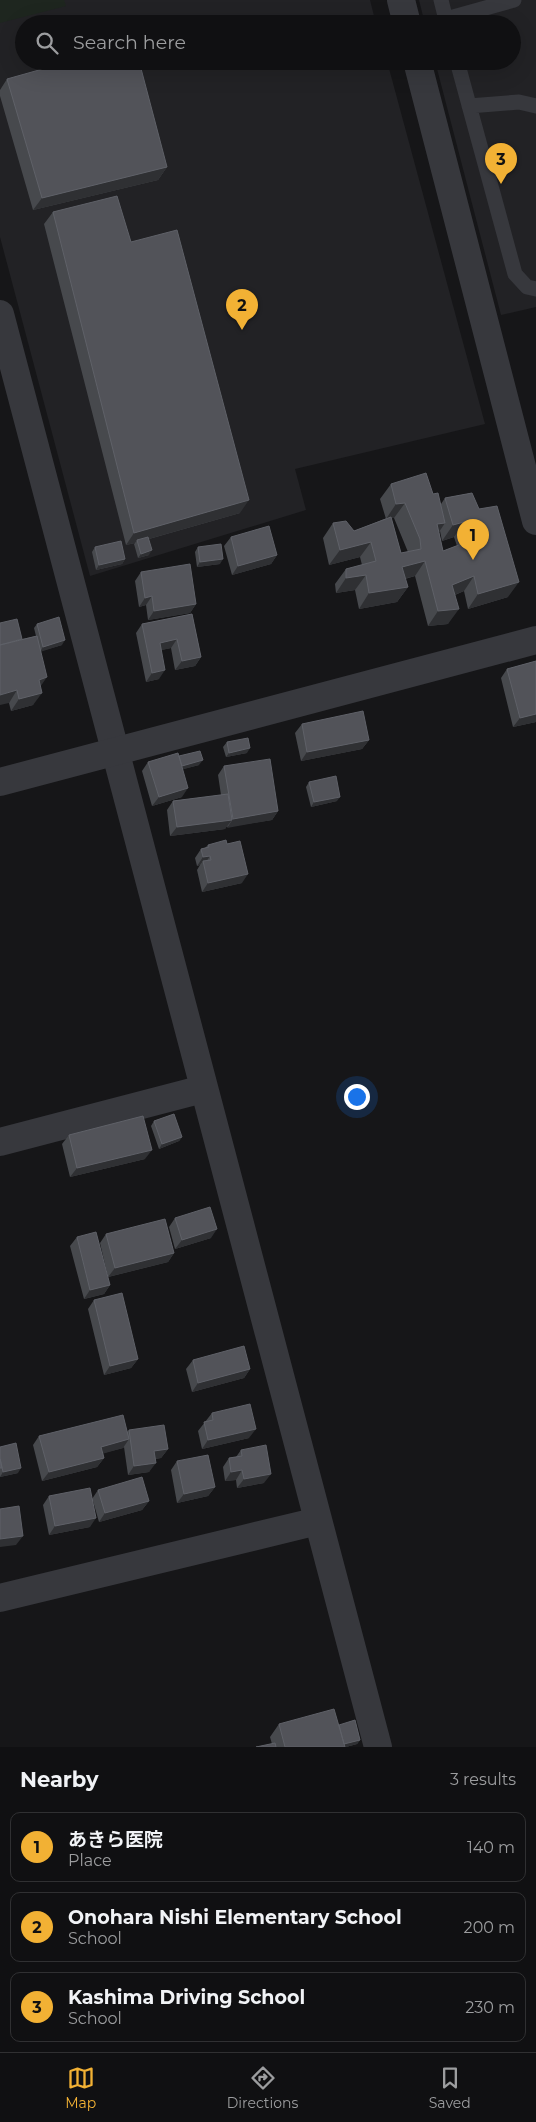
<!DOCTYPE html>
<meta charset="utf-8">
<style>
:root{--surface:#101012;--page:#1e1e20;--text:#f1f3f6;--muted:#9c9d9f;--line:#303032;--accent:#f2b134}
body{margin:0;font-family:Montserrat,"Noto Sans JP",sans-serif;background:var(--page);color:var(--text)}
.you{position:absolute;left:356px;top:1096px;width:18px;height:18px;margin:-12px;border:4px solid #fff;border-radius:50%;background:#1a73e8;box-shadow:0 0 0 8px #1a73e833}
.badge{display:grid;place-items:center;width:32px;height:32px;border-radius:50%;background:var(--accent);color:#111;font-size:16px;font-weight:700}
.pin{position:absolute;translate:-50% -41px;filter:drop-shadow(0 1px 2px #0008)}
.pin::after{content:'';position:absolute;top:26px;width:18px;height:15px;background:inherit;clip-path:polygon(0 0,100% 0,50% 100%)}
.list{margin:0;padding:0;list-style:none}
h2{display:flex;justify-content:space-between;align-items:center;height:65px;margin:0;padding:0 20px;font-size:21px}
h2 small{font-size:16px;font-weight:400;color:var(--muted)}
.list li{display:grid;grid-template-columns:32px 1fr auto;gap:15px;align-items:center;box-sizing:border-box;height:70px;margin:0 10px 10px;padding:0 10px;border:1px solid var(--line);border-radius:10px}
.list b{display:block;font-size:19px;white-space:nowrap}
.list p{margin:0;font-size:16px;white-space:nowrap;color:var(--muted)}
.list em{font-size:16px;font-style:normal;color:var(--muted)}
.icon{flex:none;width:28px;height:28px;fill:none;stroke:currentColor;stroke-width:2;stroke-linecap:round;stroke-linejoin:round}
.map{position:relative;flex:none;width:536px;height:1747px;overflow:hidden}
.search{position:absolute;background:var(--surface);box-shadow:0 5px 20px #0002;left:15px;right:15px;top:15px;height:55px;display:flex;align-items:center;gap:12px;box-sizing:border-box;padding:0 18px;border-radius:28px;color:var(--muted);font-size:19px}
.sheet{height:305px;background:var(--surface)}
nav{display:flex;justify-content:space-around;align-items:center;box-sizing:border-box;height:70px;border-top:1px solid var(--line);background:var(--surface);font-size:14px;color:var(--muted)}
nav a{display:grid;justify-items:center;gap:2px}
nav .on{color:var(--accent)}
.map>svg:first-child{display:block}
.built{fill:#222225}
.green{fill:#1e261f}
.lines{fill:none;stroke-linecap:round;stroke-linejoin:round}
.service{stroke:#37383d;stroke-width:15}
.minor{stroke:#37383d;stroke-width:28}
.tertiary{stroke:#37383d;stroke-width:28}
.wall{fill:#47494d;fill-rule:evenodd}
.shaded-wall{fill:#2f3033}
.building{fill:#525359;stroke:#5f6168}
</style>
<div class="map">
<svg width="536" height="1747" viewBox="0 0 536 1747">
<rect width="100%" height="100%" fill="#161618"/>
<path class="built" d="M0,0H370L376,24H24V61H387L485,424L295,469L306,510L90,576L0,237Z
M419,0H536V307L501,315L435,61H512V24H425Z"/>
<path class="green" d="M0,0H64L66,6L0,23Z"/>
<g class="lines">
<path class="service" d="M441,0L447,24
M446,19L514,0
M457,61L515,274L527,287L536,289
M469,106L519,102L536,106"/>
<path class="minor" d="M401,0L407,24
M417,61L536,521
M0,314L378,1747
M0,1142L203,1089
M0,1598L318,1521"/>
<path class="tertiary" d="M0,782L536,640"/>
</g>
<path class="wall" d="M7,79L167,167L158,180L33,210L0,96V90Z
M53,212L131,242L240,513L149,539V555L138,558L134,544L135,543L126,545L44,224Z
M391,484L433,494L441,504L445,498L472,493L508,597L468,609L464,591L455,595L448,624L428,626L415,576L405,579L408,587L397,602L359,609L355,590L336,593L335,584L346,569L362,565L360,557L329,565L323,538L333,523L354,531L387,518L386,519L380,499ZM391,518H394L408,552L401,553ZM440,531L442,541L454,537L457,546L443,551L439,532Z
M231,537L277,555L271,564L232,575L224,546Z
M95,547L125,559L122,564L96,570L92,552Z
M198,547L220,564L197,567L195,552Z
M141,572L196,604L190,613L148,620L146,605L139,607L135,581Z
M192,614L201,657L195,666L175,670L171,648L161,650L159,679L146,682L136,633L142,624Z
M37,624L62,645L41,651L40,687L33,705L11,711L9,703L22,639L36,636L34,628Z
M536,661V722L513,727L501,678L507,669Z
M302,724L369,740L362,749L301,761L295,733Z
M227,742L247,753L226,757L223,747Z
M179,756L199,765L183,769L182,797L152,806L142,771L148,762Z
M224,766L278,811L272,820L226,827L225,829L170,836L167,810L173,801L221,795L218,775Z
M309,782L337,801L311,807L306,787Z
M227,844L242,883L202,892L197,870L200,865L197,866L195,858L201,849L205,848L208,845Z
M154,1121L182,1137L179,1141L159,1149L151,1126Z
M69,1135L145,1159L70,1177L62,1144Z
M175,1218L211,1238L175,1249L169,1227Z
M106,1234L174,1253L168,1262L108,1277L100,1243Z
M77,1237L110,1285L104,1294L84,1299L70,1246Z
M94,1300L138,1359L131,1368L104,1375L88,1309Z
M193,1360L250,1369L244,1378L192,1392L186,1369Z
M212,1413L249,1438L202,1449L198,1431Z
M129,1430L168,1449L161,1458L155,1459L149,1472L128,1475L124,1447L123,1448L103,1453L104,1458L97,1467L42,1481L33,1445L39,1436L127,1432Z
M0,1447L18,1473L0,1477Z
M241,1450L264,1483L237,1488L236,1480L225,1481L223,1467L229,1458L236,1457Z
M177,1461L215,1487L208,1496L177,1503L171,1470Z
M98,1490L149,1501L142,1510L99,1522L93,1501L90,1527L49,1535L43,1505L49,1496L92,1499Z
M279,1724L339,1725L360,1740L357,1744L346,1747H256L272,1744L270,1737Z"/>
<path class="shaded-wall" d="M167,167L158,180L33,210L42,198Z
M249,500L240,513L138,542L137,540L135,543L126,545L134,533Z
M405,503L394,518L386,519L396,504Z
M464,522L454,537L442,541L453,525Z
M445,523L435,538L437,524Z
M371,542L360,557L329,565L340,550Z
M152,550L149,555L138,558L141,554Z
M277,555L271,564L232,575L238,566Z
M125,559L122,564L96,570L99,565Z
M223,559L220,564L197,567L200,562Z
M425,561L415,576L391,582L402,567Z
M366,575L355,590L336,593L346,578Z
M474,576L464,591L442,600L452,585Z
M519,582L508,597L468,609L478,594Z
M408,587L397,602L359,609L369,593Z
M152,596L146,605L139,607L145,598Z
M196,604L190,613L148,620L154,611Z
M459,609L448,624L428,626L438,611Z
M177,639L171,648L153,652L160,643Z
M65,640L62,645L40,652L43,647Z
M201,657L195,666L175,670L182,661Z
M165,670L159,679L146,682L152,673Z
M47,677L38,690L39,680Z
M17,690L9,703L0,705V695Z
M42,693L33,705L11,711L19,699Z
M536,714V722L513,727L520,718Z
M369,740L362,749L301,761L307,752Z
M250,748L247,753L226,757L229,753Z
M203,760L199,765L177,771L181,766Z
M188,788L182,797L152,806L159,797Z
M340,797L337,801L311,807L314,802Z
M278,811L272,820L227,828L233,819Z
M232,820L225,829L170,836L177,827Z
M210,856L204,865L203,861L200,865L197,866L203,857Z
M248,874L242,883L202,892L208,883Z
M182,1137L179,1141L159,1149L162,1144Z
M152,1150L145,1159L70,1177L77,1168Z
M217,1229L211,1238L175,1249L182,1240Z
M174,1253L168,1262L108,1277L115,1268Z
M110,1285L104,1294L84,1299L90,1290Z
M138,1359L131,1368L104,1375L110,1366Z
M250,1369L244,1378L192,1392L198,1383Z
M256,1429L249,1438L202,1449L208,1440Z
M129,1439L123,1448L95,1456L101,1447Z
M168,1449L161,1458L147,1460L154,1451Z
M104,1458L97,1467L42,1481L49,1472Z
M156,1463L149,1472L128,1475L134,1466Z
M21,1468L18,1473L0,1477L3,1472Z
M242,1470L236,1480L225,1481L231,1472Z
M271,1474L264,1483L237,1488L244,1479Z
M215,1487L208,1496L177,1503L184,1494Z
M149,1501L142,1510L99,1522L105,1513Z
M96,1518L90,1527L49,1535L55,1526Z
M23,1536L16,1545L0,1547V1539Z
M360,1740L357,1744L346,1747H338L339,1745Z"/>
<path class="building" d="M71,61H139L167,167L42,198L7,79Z
M117,196L131,242L177,230L249,500L134,533L53,212Z
M426,473L433,494L438,493L445,523L437,524L443,551L472,540L464,522L453,525L445,498L472,493L479,509L497,506L519,582L478,594L474,576L452,585L459,609L438,611L425,561L402,567L408,587L369,593L366,575L346,578V569L376,561L371,542L340,550L333,523L346,521L354,531L391,517L401,553L421,549L420,539L405,503L396,504L391,484Z
M269,526L277,555L238,566L231,537Z
M148,537L152,550L141,554L137,540Z
M121,541L125,559L99,565L95,547Z
M221,544L223,559L200,562L198,547Z
M190,564L196,604L154,611L152,596L145,598L141,572Z
M192,614L201,657L182,661L177,639L160,643L165,670L152,673L142,624Z
M59,617L65,640L43,647L37,624Z
M17,619L22,639L0,645V623Z
M37,636L47,677L39,680L42,693L19,699L17,690L0,695V645Z
M536,661V714L520,718L507,669Z
M363,711L369,740L307,752L302,724Z
M248,738L250,748L229,753L227,742Z
M200,751L203,760L182,766L179,756Z
M178,753L188,788L159,797L148,762Z
M270,759L278,811L233,819L224,766Z
M336,776L340,797L314,802L309,782Z
M228,794L232,820L177,827L173,801Z
M226,840L227,844L240,841L248,874L208,883L203,861L211,860L210,856L203,857L201,849L209,847L208,845Z
M174,1114L182,1137L162,1144L154,1121Z
M143,1116L152,1150L77,1168L69,1135Z
M210,1207L217,1229L182,1240L175,1218Z
M165,1219L174,1253L115,1268L106,1234Z
M96,1232L110,1285L90,1290L77,1237Z
M122,1293L138,1359L110,1366L94,1300Z
M244,1346L250,1369L198,1383L193,1360Z
M250,1404L256,1429L208,1440L204,1422L213,1420L212,1413Z
M123,1415L129,1439L101,1447L104,1458L49,1472L39,1436Z
M164,1425L168,1449L154,1451L156,1463L134,1466L129,1430Z
M16,1443L21,1468L3,1472L0,1458V1447Z
M266,1445L271,1474L244,1479L242,1470L231,1472L229,1458L242,1456L241,1450Z
M208,1455L215,1487L184,1494L177,1461Z
M0,1459L2,1468H0Z
M142,1477L149,1501L105,1513L98,1490Z
M90,1488L96,1518L55,1526L49,1496Z
M19,1506L23,1536L0,1539V1509Z
M334,1709L345,1747H285L279,1724Z
M355,1720L360,1740L344,1744L339,1725Z
M275,1743L276,1747H256Z"/>
</svg>
<div class="you"></div>
<div class="pin badge" style="left:473px;top:560px">1</div>
<div class="pin badge" style="left:242px;top:330px">2</div>
<div class="pin badge" style="left:501px;top:184px">3</div>
<div class="search"><svg class="icon" aria-label="search" viewBox="0 0 24 24"><circle cx="10" cy="10" r="6"/><path d="M15 15l6 6"/></svg>Search here</div>
</div>
<section class="sheet">
<h2>Nearby<small>3 results</small></h2>
<ul class="list">
<li><span class="badge">1</span><div><b>あきら医院</b><p>Place</p></div><em>140 m</em></li>
<li><span class="badge">2</span><div><b>Onohara Nishi Elementary School</b><p>School</p></div><em>200 m</em></li>
<li><span class="badge">3</span><div><b>Kashima Driving School</b><p>School</p></div><em>230 m</em></li>
</ul>
</section>
<nav>
<a class="on"><svg class="icon" aria-label="map" viewBox="0 0 24 24"><path d="M3 6l6-2 6 2 6-2v14l-6 2-6-2-6 2zM9 4v14M15 6v14"/></svg>Map</a>
<a><svg class="icon" aria-label="directions" viewBox="0 0 24 24"><path d="M12 3l9 9-9 9-9-9zM9 14v-3h6M13 9l2 2-2 2"/></svg>Directions</a>
<a><svg class="icon" aria-label="saved" viewBox="0 0 24 24"><path d="M7 4h10v16l-5-4-5 4z"/></svg>Saved</a>
</nav>
